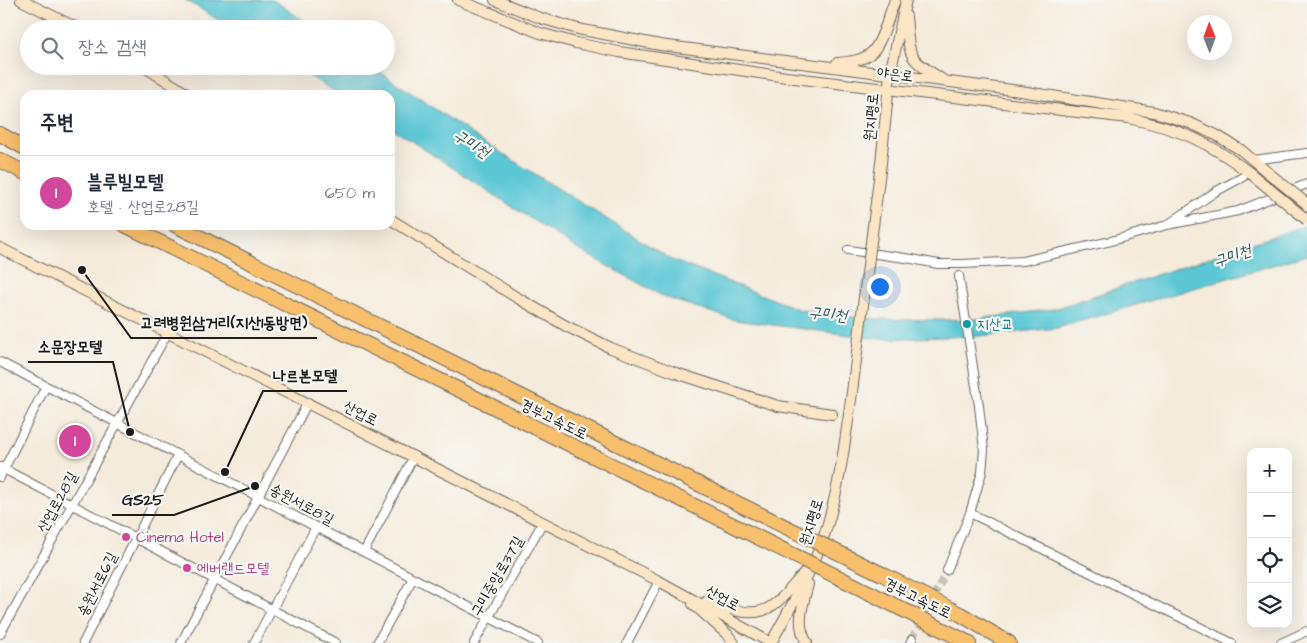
<!DOCTYPE html>
<html lang="ko">
<meta charset="utf-8">
<style>
:root{--surface:#fff;--page:#f6f6f7;--text:#1f2937;--muted:#747a83;--line:#e0e1e3;--accent:#1a73e8}
body{margin:0;font-family:"Architects Daughter","Poor Story",sans-serif;background:var(--page);color:var(--text)}
.controls{position:absolute;right:15px;bottom:15px;display:grid;overflow:hidden;border-radius:10px;box-shadow:0 5px 20px #0002}
.controls button{width:45px;height:45px;display:grid;place-items:center;padding:0;border:0;border-bottom:1px solid var(--line);background:var(--surface);color:var(--text);font:25px sans-serif}
.compass{position:absolute;left:1187px;top:15px;width:45px;height:45px;border-radius:50%;background:var(--surface);box-shadow:0 5px 20px #0002;rotate:359deg}
.you{position:absolute;left:879px;top:286px;width:18px;height:18px;margin:-12px;border:4px solid #fff;border-radius:50%;background:#1a73e8;box-shadow:0 0 0 8px #1a73e833}
.badge{display:grid;place-items:center;width:32px;height:32px;border-radius:50%;background:var(--accent);color:#fff;font-size:16px;font-weight:700}
.pin{position:absolute;translate:-50% -50%;border:2px solid #fff;box-shadow:0 1px 5px #0006}
.list{margin:0;padding:0;list-style:none}
h2{display:flex;justify-content:space-between;align-items:center;height:65px;margin:0;padding:0 20px;font-size:21px}
h2 small{font-size:16px;font-weight:400;color:var(--muted)}
.list li{display:grid;grid-template-columns:32px 1fr auto;gap:15px;align-items:center;box-sizing:border-box;height:75px;padding:0 20px;border-top:1px solid var(--line)}
.list b{display:block;font-size:19px;white-space:nowrap}
.list p{margin:0;font-size:16px;white-space:nowrap;color:var(--muted)}
.list em{font-size:16px;font-style:normal;color:var(--muted)}
.icon{flex:none;width:28px;height:28px;fill:none;stroke:currentColor;stroke-width:2;stroke-linecap:round;stroke-linejoin:round}
.map{position:relative;flex:none;width:1307px;height:643px;overflow:hidden}
.search{position:absolute;background:var(--surface);box-shadow:0 5px 20px #0002;left:20px;top:20px;width:375px;height:55px;display:flex;align-items:center;gap:12px;box-sizing:border-box;padding:0 18px;border-radius:28px;color:var(--muted);font-size:19px}
.panel{position:absolute;background:var(--surface);box-shadow:0 5px 20px #0002;left:20px;top:90px;width:375px;height:140px;border-radius:15px}
.map>svg:first-child{display:block}
.water{fill:#5bc7d5;stroke:#3c7278}
.lines{fill:none;stroke-linecap:round;stroke-linejoin:round}
.street-tunnel{stroke:#cac2b5;stroke-width:8;stroke-dasharray:8 4;stroke-linecap:butt}
.street-casing{stroke:#68645f;stroke-width:10}
.secondary-casing{stroke:#68645f;stroke-width:12}
.highway-casing{stroke:#68645f;stroke-width:16}
.street{stroke:#fff;stroke-width:8}
.secondary{stroke:#fce5c4;stroke-width:10}
.highway{stroke:#f8bf6c;stroke-width:14}
.secondary-bridge-casing{stroke:#68645f;stroke-width:12;stroke-linecap:butt}
.highway-bridge-casing{stroke:#68645f;stroke-width:16;stroke-linecap:butt}
.secondary-bridge{stroke:#fce5c4;stroke-width:10}
.highway-bridge{stroke:#f8bf6c;stroke-width:14}
.culture-dot{fill:#0f9aa8;stroke:#f6f6f2;stroke-width:2}
.hotel-dot{fill:#d1479c;stroke:#f6f6f2;stroke-width:2}
.labels{text-anchor:middle;stroke-width:4.5;stroke-linejoin:round;paint-order:stroke}
.street-label{font-size:15px;fill:#1c1c1c;stroke:#f6f6f2}
.culture-label{font-size:15px;fill:#0d838f;stroke:#f6f6f2;text-anchor:start}
.hotel-label{font-size:15px;fill:#b23c85;stroke:#f6f6f2;text-anchor:start}
.water-label{font-size:16px;font-style:italic;fill:#32585d;stroke:#f6f6f2}
.leader{fill:none;stroke:#1c1c1c;stroke-width:2}
.callout-dot{fill:#1c1c1c;stroke:#f6f6f2;stroke-width:2}
.callout-label{font-size:16px;text-anchor:middle;font-weight:bold;fill:#1c1c1c;stroke:#f6f6f2;stroke-width:4.5;stroke-linejoin:round;paint-order:stroke}
</style>
<div class="map">
<svg width="1307" height="643" viewBox="0 0 1307 643">
<rect width="100%" height="100%" fill="#f6f6f2"/>
<filter id="ink" filterUnits="userSpaceOnUse"><feTurbulence type="fractalNoise" baseFrequency=".02" numOctaves="2"/><feDisplacementMap in="SourceGraphic" scale="10" xChannelSelector="R" yChannelSelector="G"/><feConvolveMatrix kernelMatrix="1 2 1 2 8 2 1 2 1" color-interpolation-filters="sRGB"/></filter>
<filter id="wash" filterUnits="userSpaceOnUse"><feTurbulence type="fractalNoise" baseFrequency=".0096" numOctaves="4" result="noise"/><feDisplacementMap in="SourceGraphic" scale="20" xChannelSelector="R" yChannelSelector="G"/><feGaussianBlur stdDeviation="1.12" result="paint"/><feColorMatrix in="noise" values="0 0 0 0 0 0 0 0 0 0 0 0 0 0 0 0 0 1.4 0 .05"/><feComposite in="paint" operator="in"/></filter>
<g filter="url(#wash)">
<rect width="100%" height="100%" fill="#f5ebdb"/>
<path class="water" d="M186,0H273L316,29H233Z
M294,66H371L487,144L672,260L798,309L826,315L880,319L941,320L977,319L1054,309L1307,225V255L1057,328L979,336L880,339L735,320L664,297L579,250L390,127V95H340Z"/>
</g>
<g filter="url(#ink)">
<g class="lines">
<path class="street-tunnel" d="M912,639L947,570"/>
<g class="street-casing">
<path id="street" d="M1253,160L1307,153
M1170,223L1215,192L1250,173
M848,250L912,259L938,264H963L1023,261L1111,241L1167,225L1238,211L1307,184
M0,362L538,643
M0,467L336,643
M0,477L46,386
M970,513L1232,643
M364,552L414,456
M947,570L970,513L982,472L984,450L979,406L959,276
M0,634L168,332
M83,643L178,455
M181,643L308,402
M254,643L316,527
M377,643L413,578
M474,643L543,522
M627,643L659,581
M910,643L912,639
M1281,643L1307,631"/>
</g>
<g class="secondary-casing">
<path id="secondary" d="M21,0L79,29
M458,0L540,33L576,43L619,52L786,77L1128,118C1180,129 1207,141 1250,173
M495,0L540,18L578,29L660,45L1020,91L1154,112L1190,123L1216,135L1241,150L1266,171
M906,16C910,58 906,57 943,80
M837,63C848,62 862,61 871,53C882,44 889,14 895,0
M143,66L189,95
M881,163L890,74L906,0
M390,219L516,297L566,326L611,348L676,373L778,406L832,414
M0,248L659,581L771,643
M707,601C763,622 768,615 806,571
M693,604L728,635L734,643
M771,643C792,604 816,566 828,523C840,483 845,441 851,400
M807,643C795,623 803,605 808,584"/>
</g>
<g class="highway-casing">
<path id="highway" d="M0,134L25,148
M0,160L25,173
M125,225L741,529
M175,225L751,510
M882,574L960,614L1009,643
M872,594L969,643"/>
</g>
<use href="#street" class="street"/>
<use href="#secondary" class="secondary"/>
<use href="#highway" class="highway"/>
<g class="secondary-bridge-casing">
<path id="secondary-bridge" d="M1266,171L1307,204
M1250,173L1307,220
M851,400L881,163"/>
</g>
<g class="highway-bridge-casing">
<path id="highway-bridge" d="M751,510L882,574
M741,529L872,594"/>
</g>
<use href="#secondary-bridge" class="secondary-bridge"/>
<use href="#highway-bridge" class="highway-bridge"/>
</g>
</g>
<circle class="culture-dot" cx="967" cy="324" r="5"/>
<g class="hotel-dot">
<circle cx="126" cy="537" r="5"/>
<circle cx="187" cy="568" r="5"/>
</g>
<g class="labels">
<g class="street-label">
<text transform="translate(895 74) rotate(7)" y="5">야은로</text>
<text transform="translate(871 117) rotate(-85)" y="5">원지평로</text>
<text transform="translate(361 413) rotate(27)" y="5">산업로</text>
<text transform="translate(554 419) rotate(26)" y="5">경부고속도로</text>
<text transform="translate(57 502) rotate(-61)" y="5">산업로28길</text>
<text transform="translate(302 504) rotate(28)" y="5">송원서로8길</text>
<text transform="translate(811 522) rotate(-73)" y="5">원지평로</text>
<text transform="translate(497 576) rotate(-60)" y="5">구미중앙로37길</text>
<text transform="translate(97 584) rotate(-63)" y="5">송원서로6길</text>
<text transform="translate(723 598) rotate(29)" y="5">산업로</text>
<text transform="translate(918 598) rotate(26)" y="5">경부고속도로</text>
</g>
<g class="culture-label">
<text x="977" y="329">지산교</text>
</g>
<g class="hotel-label">
<text x="136" y="542">Cinema Hotel</text>
<text x="197" y="573">에버랜드모텔</text>
</g>
<g class="water-label">
<text transform="translate(472 143) rotate(33)" y="6">구미천</text>
<text transform="translate(1232 255) rotate(-19)" y="6">구미천</text>
<text transform="translate(828 313) rotate(6)" y="6">구미천</text>
</g>
</g>
<path class="leader" d="M82 270L131 338H317M130 432L113 362H28M225 472L263 391H347M255 486L174 515H112"/>
<g class="callout-dot">
<circle cx="82" cy="270" r="5"/>
<circle cx="130" cy="432" r="5"/>
<circle cx="225" cy="472" r="5"/>
<circle cx="255" cy="486" r="5"/>
</g>
<g class="callout-label">
<text x="224" y="328">고려병원삼거리(지산1동방면)</text>
<text x="70" y="352">소문장모텔</text>
<text x="305" y="381">나르본모텔</text>
<text x="143" y="505">GS25</text>
</g>
</svg>
<div class="controls">
<button>+</button>
<button>−</button>
<button><svg class="icon" aria-label="locate" viewBox="0 0 24 24"><circle cx="12" cy="12" r="6"/><path d="M12 2v4M12 18v4M2 12h4M18 12h4"/></svg></button>
<button><svg class="icon" aria-label="layers" viewBox="0 0 24 24"><path d="M12 4l9 5-9 5-9-5zM3 14l9 5 9-5"/></svg></button>
</div>
<svg class="compass" viewBox="-18 -18 36 36"><path d="M0-13l5 13h-10z" fill="#e53935"/><path d="M0 13l5-13h-10z" fill="#747a83"/></svg>
<div class="you"></div>
<div class="pin badge" style="left:75px;top:441px;background:#d1479c">1</div>
<div class="search"><svg class="icon" aria-label="search" viewBox="0 0 24 24"><circle cx="10" cy="10" r="6"/><path d="M15 15l6 6"/></svg>장소 검색</div>
<section class="panel">
<h2>주변<small></small></h2>
<ul class="list">
<li><span class="badge" style="background:#d1479c">1</span><div><b>블루빌모텔</b><p>호텔 · 산업로28길</p></div><em>650 m</em></li>
</ul>
</section>
</div>
